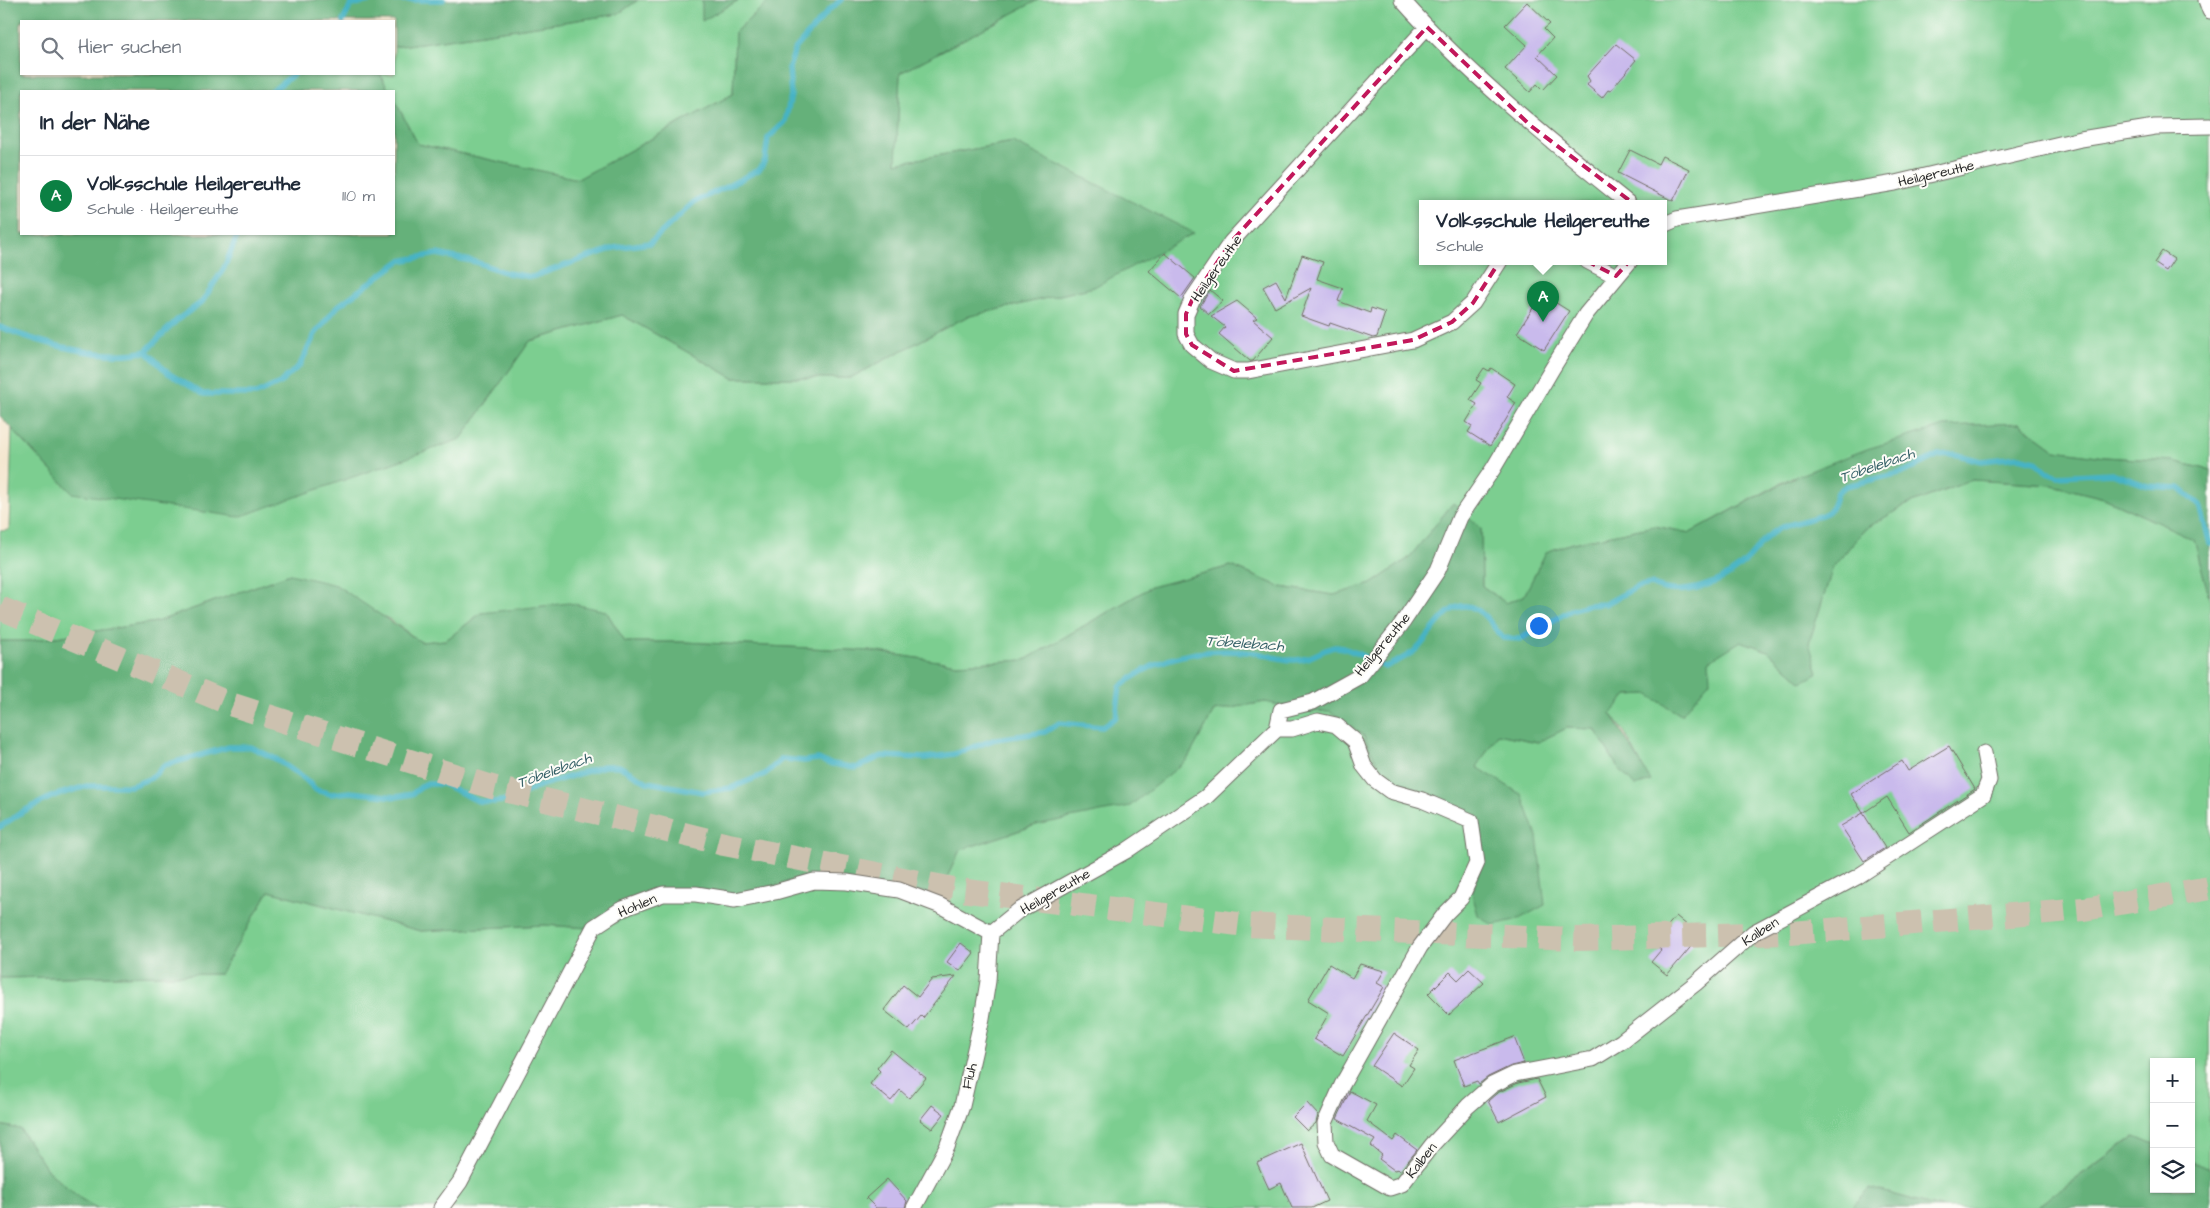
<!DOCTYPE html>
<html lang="de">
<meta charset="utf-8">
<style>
:root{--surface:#fff;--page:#f6f6f7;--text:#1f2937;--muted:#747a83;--line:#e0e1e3;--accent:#0b8043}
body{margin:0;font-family:"Architects Daughter",sans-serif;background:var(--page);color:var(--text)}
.controls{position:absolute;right:15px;bottom:15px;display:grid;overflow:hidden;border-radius:0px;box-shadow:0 1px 4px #0004}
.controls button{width:45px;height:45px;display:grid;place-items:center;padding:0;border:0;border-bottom:1px solid var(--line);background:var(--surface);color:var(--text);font:25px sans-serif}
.you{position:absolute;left:1538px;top:625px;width:18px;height:18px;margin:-12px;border:4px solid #fff;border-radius:50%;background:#1a73e8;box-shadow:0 0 0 8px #1a73e833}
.badge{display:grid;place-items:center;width:32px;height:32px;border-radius:50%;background:var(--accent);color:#fff;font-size:16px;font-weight:700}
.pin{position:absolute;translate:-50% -41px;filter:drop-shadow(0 1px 2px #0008)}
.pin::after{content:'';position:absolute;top:26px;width:18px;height:15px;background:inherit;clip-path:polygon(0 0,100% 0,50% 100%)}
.popup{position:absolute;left:1419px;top:200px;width:248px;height:65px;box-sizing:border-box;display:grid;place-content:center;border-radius:0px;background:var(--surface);filter:drop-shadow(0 1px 4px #0005);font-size:16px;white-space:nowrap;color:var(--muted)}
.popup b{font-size:19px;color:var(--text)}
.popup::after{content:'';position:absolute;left:50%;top:100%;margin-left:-10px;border:10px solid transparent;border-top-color:var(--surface)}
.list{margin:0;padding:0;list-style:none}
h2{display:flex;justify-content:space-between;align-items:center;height:65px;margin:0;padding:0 20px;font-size:21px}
h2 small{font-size:16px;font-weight:400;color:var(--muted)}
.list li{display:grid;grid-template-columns:32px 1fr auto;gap:15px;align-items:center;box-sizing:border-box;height:80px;padding:0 20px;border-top:1px solid var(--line)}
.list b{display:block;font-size:19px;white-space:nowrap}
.list p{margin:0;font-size:16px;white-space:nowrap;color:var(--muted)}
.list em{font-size:16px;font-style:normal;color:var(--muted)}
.icon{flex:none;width:28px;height:28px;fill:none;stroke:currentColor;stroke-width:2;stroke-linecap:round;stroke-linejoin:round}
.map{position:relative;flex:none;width:2210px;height:1208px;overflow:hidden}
.search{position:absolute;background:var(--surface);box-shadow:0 1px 4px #0004;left:20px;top:20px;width:375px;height:55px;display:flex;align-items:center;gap:12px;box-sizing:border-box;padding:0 18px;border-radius:0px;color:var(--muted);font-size:19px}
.panel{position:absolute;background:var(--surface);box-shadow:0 1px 4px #0004;left:20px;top:90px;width:375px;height:145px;border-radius:0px}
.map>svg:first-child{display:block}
.green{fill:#7cce90;stroke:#547c5e;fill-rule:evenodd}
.forest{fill:#65b17a;stroke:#486e52}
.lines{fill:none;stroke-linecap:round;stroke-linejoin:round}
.stream{stroke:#47b3c4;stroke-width:5.5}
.building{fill:#c9baec}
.primary-tunnel{stroke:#ccc1af;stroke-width:24;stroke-dasharray:24 12;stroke-linecap:butt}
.minor-casing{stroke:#716d65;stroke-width:17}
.minor{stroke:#fff;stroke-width:15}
.marked{fill:none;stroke:#c2185b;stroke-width:4;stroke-dasharray:10 6;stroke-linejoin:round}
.labels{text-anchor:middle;stroke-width:4;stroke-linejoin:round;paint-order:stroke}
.street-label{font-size:14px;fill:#2b2b2b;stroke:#fdfcf7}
.water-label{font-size:15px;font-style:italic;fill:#366168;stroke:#fdfcf7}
</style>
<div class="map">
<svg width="2210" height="1208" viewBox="0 0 2210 1208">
<rect width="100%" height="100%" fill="#fdfcf7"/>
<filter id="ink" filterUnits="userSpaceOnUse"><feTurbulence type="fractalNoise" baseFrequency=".02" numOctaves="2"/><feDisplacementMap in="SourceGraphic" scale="10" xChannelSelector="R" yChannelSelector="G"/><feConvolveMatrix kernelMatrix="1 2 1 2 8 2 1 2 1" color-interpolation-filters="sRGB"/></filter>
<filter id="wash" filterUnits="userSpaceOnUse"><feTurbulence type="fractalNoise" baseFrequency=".0096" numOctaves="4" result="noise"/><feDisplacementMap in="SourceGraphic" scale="20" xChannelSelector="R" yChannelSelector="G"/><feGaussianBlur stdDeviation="1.12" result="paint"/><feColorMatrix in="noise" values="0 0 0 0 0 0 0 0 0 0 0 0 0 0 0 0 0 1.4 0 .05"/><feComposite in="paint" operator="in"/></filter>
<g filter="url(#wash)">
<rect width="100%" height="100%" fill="#f4e7d0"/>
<path class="green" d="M638,0H702L703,20L739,0H770L735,32L733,94L578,179L418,144L394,99V91H389L380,74H394V47L618,14Z
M1038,0H2210V470L2173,461L2104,457L2056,450L2019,423L1792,477L1690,533L1654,526L1569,544L1547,552L1524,596L1506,603L1482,586L1481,528L1453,503L1409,558L1371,584L1334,595L1281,587L1231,566L1151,587L1025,660L957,664L871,651L684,642H625L606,611L481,613L446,640L421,642L389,619L290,574L156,622L29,641H0V531L9,530L12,429L72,493L461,439L530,341L622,315L733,378H850L966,317L1094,287L1013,142L896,163L900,73ZM1423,203H1663V261H1423Z
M1972,480L2052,485L2104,498L2194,539L2210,600L2209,1169L2191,1161V1062H2154V1144L2134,1136L2035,1208H1943L1870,1188L1851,1208H97L81,1199L48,1171L20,1129L0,1125V978L220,974L269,891L421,931L544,925L602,929L664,898L806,876L939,894L960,850L1036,825L1187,760L1214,711L1265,702L1311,712L1330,710L1364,736L1383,776L1522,795L1476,767L1498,734L1537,742L1567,728L1595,729L1617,766L1650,781L1625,733L1611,713L1627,695L1647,694L1741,641L1768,651L1802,682L1809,643L1833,567L1865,529L1904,506Z"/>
<path class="forest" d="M0,0H638L618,14L394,47V21H21V74H380L389,91H21V234H394V99L418,144L578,179L733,94L735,32L770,0H1038L900,73L896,163L1013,142L1194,233L1094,287L966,317L850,378H733L622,315L530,341L461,439L239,517L72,493L0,416Z
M702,0H739L702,21Z
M2019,423L2056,450L2104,457L2173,461L2210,470V600L2194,539L2104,498L2052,485L1972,480L1904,506L1865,529L1833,567L1809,643L1818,673L1802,682L1768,651L1741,641L1709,661L1710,681L1681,715L1647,694L1627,695L1611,713L1651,781L1635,786L1617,766L1595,729L1567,728L1538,742L1498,734L1477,767L1522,795L1537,836L1545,905L1519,919L1493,925L1478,915L1472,893L1481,864L1474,816L1422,797L1383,776L1364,736L1330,711L1311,712L1265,702L1214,711L1187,760L1130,806L1036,825L960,850L939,894L806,876L745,895L664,898L602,929L544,925L421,931L269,891L220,974L0,978V641H29L156,622L290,574L336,585L421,642L446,640L481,613L569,603L606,611L625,642H684L871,651L957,664L1025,660L1151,587L1231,566L1281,587L1334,595L1371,584L1409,558L1453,503L1481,528L1482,586L1506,603L1524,596L1546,552L1569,544L1654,526L1690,533L1792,478L1867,449L1944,426Z
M0,1125L20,1129L48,1171L81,1199L97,1208H0Z
M2135,1136L2154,1144V1189H2191V1161L2210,1169V1208H2035Z
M1870,1188L1943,1208H1851Z"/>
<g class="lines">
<path class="stream" d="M377,0H443
M343,21L351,5L373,0
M272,91L294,74
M0,327C40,343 104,362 146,351L168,373L203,394H256L280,383L300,365L315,334L338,306L400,261L437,254L476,262L507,273L532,277L614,248L650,243L694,202L730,185L760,169L765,160L768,138L785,122L791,95L789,68L795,49L829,10L841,0
M146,351L177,320L202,302L224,268L238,234
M0,827L22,812L53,796L87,786H131L151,778L165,765L229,747H251L276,759L305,779L316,790L331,794L350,792L396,797L412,794L425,784H443L478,801L494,802L509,800L542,785L604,766H619L647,782L703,792L731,788L765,774L782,759L804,761L818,759L827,763L856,768L882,756L925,758L954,754L996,739L1045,732L1059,723L1102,727L1116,717L1120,687C1158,655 1207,647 1256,653C1268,655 1279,660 1293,660C1311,661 1325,647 1336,647C1348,647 1373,661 1385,667C1396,662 1408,657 1418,648C1433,633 1452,590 1480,612C1488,617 1496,631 1503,638L1520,639L1571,610L1587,605L1605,604L1637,587L1651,584C1681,600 1726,583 1748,559C1758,548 1764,537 1778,529C1789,523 1822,517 1828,512C1834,507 1835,499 1837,492L1846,486L1904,472L1938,455L1954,454L1981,461L2019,457L2035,461L2047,472L2058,476L2112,473L2148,486L2179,488L2200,505L2210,544"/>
</g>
<g id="blocks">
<path class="building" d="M1527,2L1550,24L1544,29L1553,38L1537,56L1557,75L1543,90L1537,84L1530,92L1505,69L1527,45L1505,25Z
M1616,44L1636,60L1610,91L1608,90L1602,98L1587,85L1590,81L1587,76Z
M1630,150L1658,164L1662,156L1689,169L1673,201L1618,173Z
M2162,251L2174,259L2166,271L2154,263Z
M1165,253L1195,278L1181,298L1149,271Z
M1302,255L1323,262L1317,279L1343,288L1338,301L1370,313L1371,308L1385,313L1377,337L1373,338L1330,323L1329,326L1301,316L1311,288L1275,308L1263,287L1276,280L1286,298Z
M1210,290L1223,301L1209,314L1200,306Z
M1542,294L1569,311L1544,350L1517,333Z
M1237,301L1257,318L1253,320L1273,337L1253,361H1250L1219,334L1225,327L1211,316Z
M1484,368L1489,371L1491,368L1515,384L1507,397L1516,403L1490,446L1468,432L1472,426L1466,422L1477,404L1470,400L1481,383L1476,380Z
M1949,746L1975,789L1909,832L1887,797L1863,813L1851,794L1902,761L1908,771Z
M1863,813L1885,848L1864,861L1841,826Z
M1676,916L1700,936L1667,975L1651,962L1661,950L1653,943Z
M961,943L974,953L960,971L947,962Z
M1329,964L1352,978L1360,964L1384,971L1377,983L1384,987L1343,1056L1314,1039L1329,1013L1308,1000Z
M1469,969L1484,983L1449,1015L1428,994L1450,972L1458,980Z
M956,976L923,1018L921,1016L909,1030L884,1010L903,985L918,997L932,979Z
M1394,1033L1419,1050L1409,1065L1414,1068L1402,1086L1372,1066Z
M1514,1037L1524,1063L1511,1066L1488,1077L1479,1084L1477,1081L1464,1086L1454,1060Z
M891,1050L926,1078L909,1098L900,1090L891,1101L870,1084L880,1071L877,1068Z
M1537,1079L1546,1097L1499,1122L1488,1101L1497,1093L1518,1083Z
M1350,1091L1376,1105L1367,1121L1393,1141L1397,1135L1417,1150L1400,1171L1398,1169L1394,1170L1379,1159L1382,1155L1371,1146L1375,1140L1337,1119Z
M1307,1103L1318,1115L1316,1123L1307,1131L1293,1117Z
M932,1105L944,1114L932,1129L920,1120Z
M1301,1143L1327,1201L1312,1208H1292L1281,1183L1269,1189L1257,1163Z
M887,1179L907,1201L905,1208H876L866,1198Z"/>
</g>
</g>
<g filter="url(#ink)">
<use href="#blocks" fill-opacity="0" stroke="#716d65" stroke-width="1"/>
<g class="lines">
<path class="primary-tunnel" d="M0,608L233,705L492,787L724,844L959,890L1247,925L1576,939L1791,933L2084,909L2210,888"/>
<g class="minor-casing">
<path id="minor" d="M1402,0C1470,76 1549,140 1628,203
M2206,0L2210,11
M1427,27L1231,242L1193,298L1186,314V334L1192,345L1211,361L1234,371H1248L1413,340L1452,322L1473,303L1500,261
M1663,225L1677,219L1895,183L2081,139L2155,127L2210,126
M1587,261L1616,276
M1277,729H1292L1318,721L1336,725L1355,741L1364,766L1375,780L1390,791L1422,800L1471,821L1477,863L1461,898L1445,914L1420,947L1342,1085L1325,1123L1326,1142L1332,1155L1390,1188L1402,1184L1432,1145L1468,1106L1492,1085L1515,1074L1593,1059L1622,1041L1696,983L1754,932L1857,877L1983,795L1989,780L1984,753
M991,933L1018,911L1126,851L1206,797L1277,729L1281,710L1313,702L1360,676L1401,625L1438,570L1460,517L1493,469L1552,369L1586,314L1630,261
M441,1208L460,1182L594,927L620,910L663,894H696L735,900L775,892L814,881L847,882L899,890L941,906L991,933
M914,1208L947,1147L962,1106L982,1018L988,981L991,933"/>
</g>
<use href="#minor" class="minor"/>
</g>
</g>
<path class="marked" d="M1427,27L1531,126L1662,225L1616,276L1583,259L1525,246L1501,259L1473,303L1452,322L1413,340L1234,371L1192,345L1186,334V314L1193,298L1231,242Z"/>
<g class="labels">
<g class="street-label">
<text transform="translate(1936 173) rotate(-13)" y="5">Heilgereuthe</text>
<text transform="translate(1216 268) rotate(-55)" y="5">Heilgereuthe</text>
<text transform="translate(1382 644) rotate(-50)" y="5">Heilgereuthe</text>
<text transform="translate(1055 891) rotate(-30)" y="5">Heilgereuthe</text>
<text transform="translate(637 905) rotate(-23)" y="5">Hohlen</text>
<text transform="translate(1760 931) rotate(-33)" y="5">Kalben</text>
<text transform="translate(969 1076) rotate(-76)" y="5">Fluh</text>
<text transform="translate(1421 1160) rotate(-52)" y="5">Kalben</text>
</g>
<g class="water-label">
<text transform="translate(1877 465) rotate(-19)" y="5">Töbelebach</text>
<text transform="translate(1245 643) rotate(4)" y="5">Töbelebach</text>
<text transform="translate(554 770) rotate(-20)" y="5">Töbelebach</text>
</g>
</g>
</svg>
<div class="controls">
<button>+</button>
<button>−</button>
<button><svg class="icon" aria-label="layers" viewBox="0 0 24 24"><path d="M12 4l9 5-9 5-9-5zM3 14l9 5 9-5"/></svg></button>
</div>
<div class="you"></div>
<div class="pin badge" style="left:1543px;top:322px">A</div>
<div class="popup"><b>Volksschule Heilgereuthe</b>Schule</div>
<div class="search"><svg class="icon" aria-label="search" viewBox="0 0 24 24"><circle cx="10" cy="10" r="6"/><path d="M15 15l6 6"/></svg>Hier suchen</div>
<section class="panel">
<h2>In der Nähe<small></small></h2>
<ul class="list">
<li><span class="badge">A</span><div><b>Volksschule Heilgereuthe</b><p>Schule · Heilgereuthe</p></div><em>110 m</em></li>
</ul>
</section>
</div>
